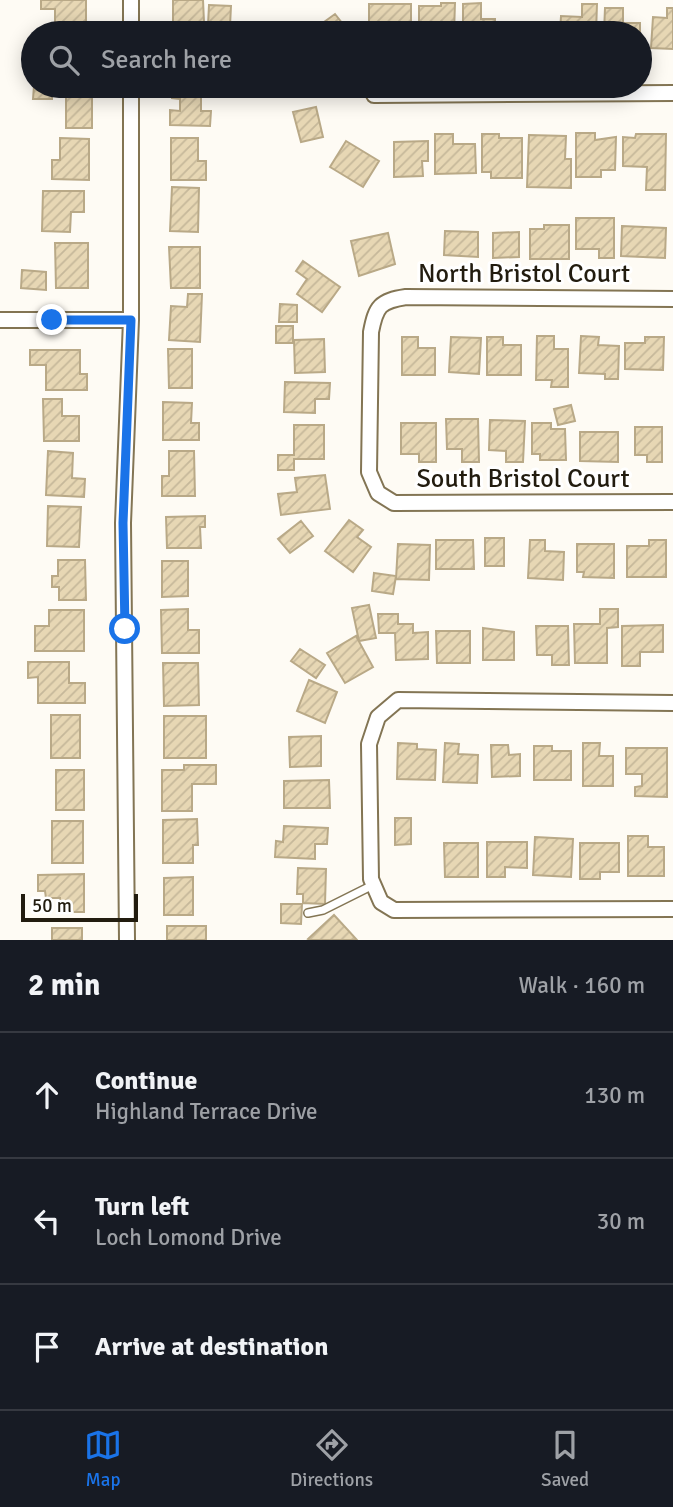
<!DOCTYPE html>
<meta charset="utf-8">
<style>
:root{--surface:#171b24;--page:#20242c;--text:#f1f3f6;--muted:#9ea1a6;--line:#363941;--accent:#1a73e8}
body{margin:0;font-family:Signika,sans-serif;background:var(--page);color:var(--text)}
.scale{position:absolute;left:21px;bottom:18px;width:117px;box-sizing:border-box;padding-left:7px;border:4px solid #221c0f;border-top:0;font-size:19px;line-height:24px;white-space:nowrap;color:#221c0f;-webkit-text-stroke:5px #fff;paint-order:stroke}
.stop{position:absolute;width:21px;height:21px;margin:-16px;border:5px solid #1a73e8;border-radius:50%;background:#fff}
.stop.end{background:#1a73e8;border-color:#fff;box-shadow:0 2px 7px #0008}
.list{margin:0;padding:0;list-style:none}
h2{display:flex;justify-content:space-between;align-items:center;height:91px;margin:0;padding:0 28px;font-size:30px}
h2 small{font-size:23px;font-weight:400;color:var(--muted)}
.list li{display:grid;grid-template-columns:46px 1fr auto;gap:21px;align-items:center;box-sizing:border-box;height:126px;padding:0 28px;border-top:2px solid var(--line)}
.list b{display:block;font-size:26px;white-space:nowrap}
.list p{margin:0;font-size:23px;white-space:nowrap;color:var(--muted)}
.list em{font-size:23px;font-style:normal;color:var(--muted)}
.icon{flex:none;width:38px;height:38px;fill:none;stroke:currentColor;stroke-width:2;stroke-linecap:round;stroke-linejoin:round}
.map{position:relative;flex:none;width:673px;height:940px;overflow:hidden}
.search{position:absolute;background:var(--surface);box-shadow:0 4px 18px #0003;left:21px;right:21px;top:21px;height:77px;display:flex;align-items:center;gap:18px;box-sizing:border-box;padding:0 24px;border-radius:38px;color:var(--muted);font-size:26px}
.sheet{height:469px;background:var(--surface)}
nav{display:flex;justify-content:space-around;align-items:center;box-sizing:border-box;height:98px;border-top:2px solid var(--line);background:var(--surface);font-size:19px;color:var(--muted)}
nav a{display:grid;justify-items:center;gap:4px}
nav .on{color:var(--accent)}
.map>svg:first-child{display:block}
.building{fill:url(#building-hatch);stroke:#b9a987;stroke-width:2}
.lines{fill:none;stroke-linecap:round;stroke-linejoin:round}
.lane-casing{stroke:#837554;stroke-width:10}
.street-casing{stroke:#837554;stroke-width:18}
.lane{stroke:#fff;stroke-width:7}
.street{stroke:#fff;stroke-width:14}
.route{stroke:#1a73e8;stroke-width:9}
.labels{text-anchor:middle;stroke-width:6;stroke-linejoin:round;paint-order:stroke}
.street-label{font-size:26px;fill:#221c0f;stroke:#fff}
</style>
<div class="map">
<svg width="673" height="940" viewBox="0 0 673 940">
<defs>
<pattern id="building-hatch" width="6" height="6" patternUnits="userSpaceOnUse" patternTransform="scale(1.75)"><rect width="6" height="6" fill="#e7d7b4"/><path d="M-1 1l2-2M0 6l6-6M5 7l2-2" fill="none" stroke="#c6b89a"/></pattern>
</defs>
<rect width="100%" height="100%" fill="#fefbf4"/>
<path class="building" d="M41,0H86V23H55V9H41Z
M173,0H203L204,22H173Z
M441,3H455L454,33H419V6H441Z
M481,3V19H495V33H463V4Z
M369,4H411V33H369Z
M582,4H597L596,33H560L561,16L582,17Z
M209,5L231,6L230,26L208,25Z
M605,8H623V23H640V37V33H604Z
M667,8H673V49L651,48L653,17L667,18Z
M335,14L350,33H315L313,30Z
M34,86H52V99H33Z
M172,86H201V111H211L210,126L170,125V110L180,111V99L172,98Z
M92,90V128H66V91Z
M316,107L323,137L301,142L293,112Z
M576,133H595V140L616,137L615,170H601V177H576Z
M435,134H453V144H475L476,173L435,174Z
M482,134H499V138H522V178H491V172H482Z
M636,134H666L665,190H646L647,167L623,166V137L635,138Z
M529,135L566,136L565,159H571V188L527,187Z
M60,138L89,139V180L52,179V160H60Z
M171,138H198V161H206V180H171Z
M346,141L379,161L363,187L330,167Z
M428,141V161H422L423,176L394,177V142Z
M172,187L199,188L198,232L170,231Z
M43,191H84V212H71L70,232L42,231Z
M576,218H614V258H599V249H576Z
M544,225H569V259H530V229H544Z
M622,226L666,228L665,258L621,256Z
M445,231L478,232V257L444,255Z
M519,232V257L493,258V233Z
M388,233L395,264L359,276L351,241Z
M55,243H88V288H56Z
M169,247H200V288H171Z
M303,261L340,287L322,312L297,294L307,279L296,271Z
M22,270L46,272V290L21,288Z
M188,294H202L200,342L169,340L171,306L187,307Z
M280,304L297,305V322H279Z
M276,326H293V343H276Z
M537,336H554V349H568V387H551L552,380H536Z
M581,336L599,337L598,345L619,346L618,379H605V374L579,373Z
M402,337H418V348H435V375H402Z
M451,337L481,338L479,374L449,372Z
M487,337H503V345H521V375H487Z
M645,337H664L663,370L625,369V343H645Z
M324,339L325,372L295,373L294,340Z
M168,349H192V388H169Z
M30,350H80V374H87V390H46V365H30Z
M285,382L330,383L329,399H315V413L284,412Z
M43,399H62V416H79V441H44Z
M163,402L192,403L191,423H199V440H163Z
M571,405L575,421L558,425L554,409Z
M446,419H478L479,462H462V449H447Z
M490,420L525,421L523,462H506V451L489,450Z
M401,423H436V462H419V454H401Z
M532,423H551V429H565L566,460H540V454H532Z
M294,425H324V459H294V470H278V455H294Z
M635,427H662V462H647V455H635Z
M580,432H618V462L580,461Z
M48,451L73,453L72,478L85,479L84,497L46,495Z
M169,451H194L195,496H162V476H169Z
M325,475L330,509L281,515L278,494L297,492L295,478Z
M48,506L81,507L79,547L47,546Z
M205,516V527H200L201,548H167L166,517Z
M349,520L363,530L357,537L371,547L353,572L325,551Z
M301,521L313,536L290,553L278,539Z
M485,538H504V566H485Z
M436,540H473L474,569H436Z
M530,540H545V551L564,552L563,580L528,578Z
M649,540H666V577H627V546H649Z
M398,544L430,545L429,580L396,579Z
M577,544H614V578L583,577L584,572H577Z
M58,560H85L86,600H59V587H52V576H58Z
M162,561H188V596L162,597Z
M374,573L396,576L393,594L372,591Z
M369,605L376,638L359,641L352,608Z
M188,609V630H199V653H162L161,610Z
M600,609H618V627L607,628V663H575L574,624H600Z
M49,610H84V651H35V626H49Z
M378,614H398V624H413V633L428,632V659L396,660L395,633H379Z
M663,625V652H640V666H622V626Z
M536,626H568L569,665H552V655H537Z
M483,628L514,632V660H483Z
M436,631H470V663H437Z
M356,636L373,667L345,683L327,653Z
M300,649L325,665L316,678L291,661Z
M28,662H69V683H85V703H38V677L28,678Z
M163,663H198L199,705L164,706Z
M309,680L337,692L325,723L297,711Z
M51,715H80V758H51Z
M164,716H206V758H164Z
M321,736V766L290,767L289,737Z
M398,743L417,744V749L436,750L435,780L397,779Z
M445,743L459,744L458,754L478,755L477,783L443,782Z
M583,743H600L599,756H613V786H583Z
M491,745H508L509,755L520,754V776L492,777Z
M534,746H552V751H571V780H534Z
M626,748H667V797L635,796V787L642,786V774H626Z
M184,765H216V784H192V811H162V770H184Z
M56,770H84V810H56Z
M329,780L330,808H284V781Z
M395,818H411V844L395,845Z
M197,819L198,845H193V863H163V820Z
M52,821H83V863H52Z
M284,826L328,828L327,844H315V859L275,857L276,841L283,842Z
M628,836H648V847H664V876H628Z
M535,837L573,839L571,877L533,875Z
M487,842H527V868L505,867V877H487Z
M444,843H478V877H445Z
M580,843H619V872H600V879H580Z
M298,868L326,869L325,904L303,903V894H297Z
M84,874V912H60V898H46L45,891H38V875Z
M193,877V915H164V878Z
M281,904H302L301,924L281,923Z
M334,915L357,940H310L308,939Z
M167,926H206V940H167Z
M52,928H82V940H52Z"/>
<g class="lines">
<g class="lane-casing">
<path id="lane" d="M308,913L323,910L373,885"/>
</g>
<g class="street-casing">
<path id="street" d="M131,0V33
M374,95L673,93
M673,299L406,297C380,301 376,306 371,332L369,472L378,493L394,503L673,502
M0,320H131
M673,703L398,700L378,717L369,744L371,879L381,902L394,910L673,909
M127,940L123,523L131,320V86"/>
</g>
<use href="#lane" class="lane"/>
<use href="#street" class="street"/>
</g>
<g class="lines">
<path class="route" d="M52,320H131L123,523L125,629"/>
</g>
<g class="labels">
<g class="street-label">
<text x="524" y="282">North Bristol Court</text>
<text x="523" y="487">South Bristol Court</text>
</g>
</g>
</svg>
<div class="scale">50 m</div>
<div class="stop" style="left:125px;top:629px"></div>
<div class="stop end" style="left:52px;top:320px"></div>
<div class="search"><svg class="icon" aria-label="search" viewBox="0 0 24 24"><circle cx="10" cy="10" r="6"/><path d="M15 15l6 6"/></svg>Search here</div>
</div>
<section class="sheet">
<h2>2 min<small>Walk · 160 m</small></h2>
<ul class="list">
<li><svg class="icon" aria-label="ahead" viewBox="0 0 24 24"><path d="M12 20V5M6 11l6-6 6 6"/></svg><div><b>Continue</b><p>Highland Terrace Drive</p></div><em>130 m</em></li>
<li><svg class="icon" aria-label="left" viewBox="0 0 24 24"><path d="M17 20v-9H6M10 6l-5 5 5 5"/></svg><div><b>Turn left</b><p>Loch Lomond Drive</p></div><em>30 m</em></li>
<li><svg class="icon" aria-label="arrive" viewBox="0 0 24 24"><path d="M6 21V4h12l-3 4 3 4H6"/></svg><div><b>Arrive at destination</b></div></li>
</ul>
</section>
<nav>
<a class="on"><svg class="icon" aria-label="map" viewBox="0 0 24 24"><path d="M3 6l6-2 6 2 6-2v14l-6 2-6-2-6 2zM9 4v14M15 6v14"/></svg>Map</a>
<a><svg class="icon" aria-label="directions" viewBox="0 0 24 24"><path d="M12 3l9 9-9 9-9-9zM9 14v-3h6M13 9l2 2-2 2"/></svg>Directions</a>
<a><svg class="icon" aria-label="saved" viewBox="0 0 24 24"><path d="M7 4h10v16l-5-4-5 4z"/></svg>Saved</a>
</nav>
